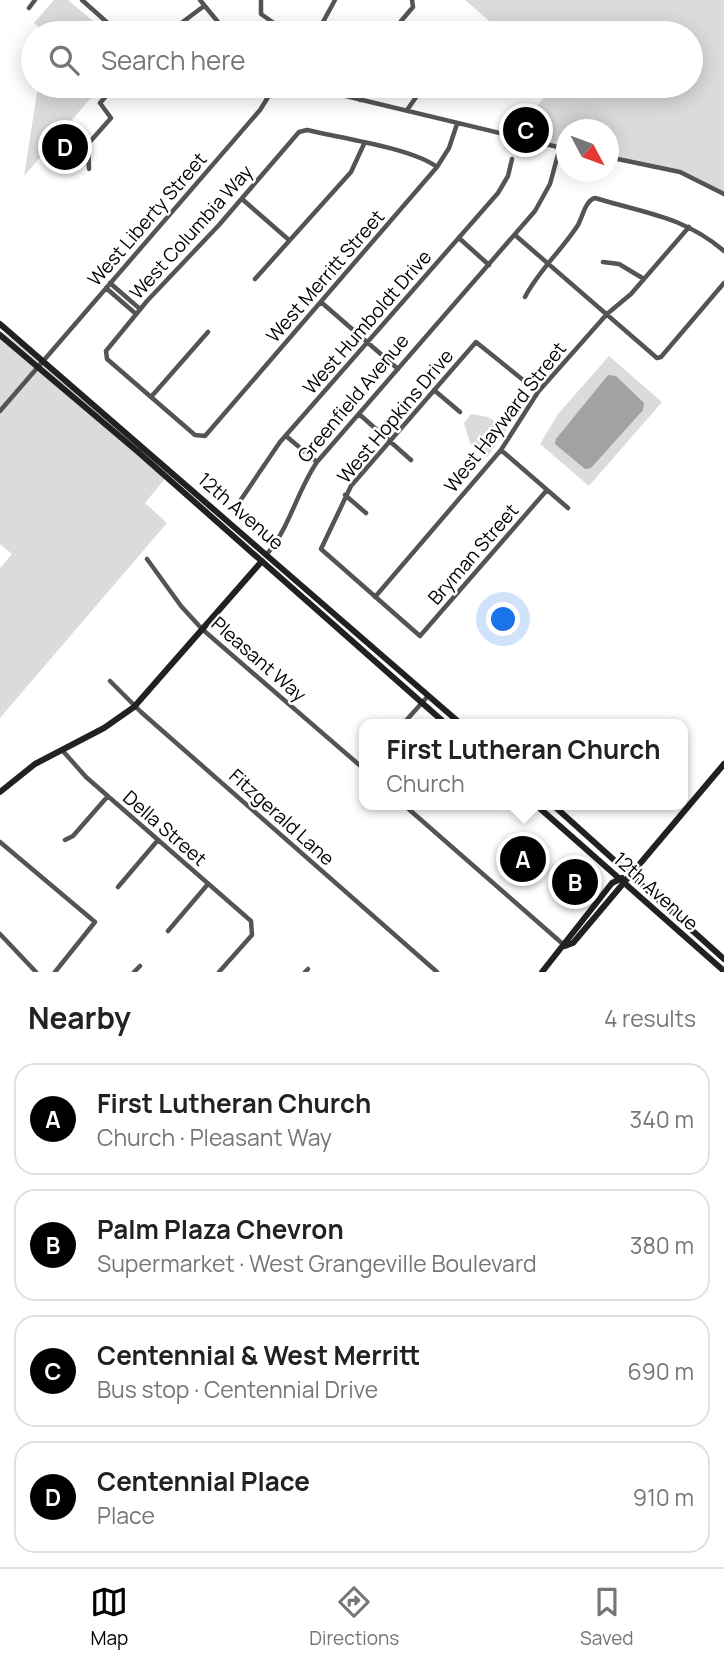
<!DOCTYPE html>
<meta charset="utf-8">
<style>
:root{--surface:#fff;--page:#f2f2f2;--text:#222;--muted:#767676;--line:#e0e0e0;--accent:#000}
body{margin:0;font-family:Manrope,sans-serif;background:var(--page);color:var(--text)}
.compass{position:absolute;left:556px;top:119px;width:63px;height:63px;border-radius:50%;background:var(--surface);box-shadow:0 4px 18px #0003;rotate:131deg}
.you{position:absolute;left:504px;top:620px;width:24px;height:24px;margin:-18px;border:5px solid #fff;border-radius:50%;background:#1a73e8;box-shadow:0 0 0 10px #1a73e833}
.badge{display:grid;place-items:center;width:46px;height:46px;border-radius:50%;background:var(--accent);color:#fff;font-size:23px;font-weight:700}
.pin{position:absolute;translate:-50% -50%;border:4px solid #fff;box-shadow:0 2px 7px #0006}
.popup{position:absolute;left:359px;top:719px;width:329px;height:91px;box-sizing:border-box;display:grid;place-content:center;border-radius:14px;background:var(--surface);filter:drop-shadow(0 2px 5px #0005);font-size:23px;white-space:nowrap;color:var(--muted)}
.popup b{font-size:26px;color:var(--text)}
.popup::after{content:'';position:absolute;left:50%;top:100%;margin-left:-14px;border:14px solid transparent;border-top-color:var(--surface)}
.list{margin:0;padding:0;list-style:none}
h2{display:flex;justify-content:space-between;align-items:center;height:91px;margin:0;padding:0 28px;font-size:30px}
h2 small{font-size:23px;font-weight:400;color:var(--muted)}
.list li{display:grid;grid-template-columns:46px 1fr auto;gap:21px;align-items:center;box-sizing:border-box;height:112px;margin:0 14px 14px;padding:0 14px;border:2px solid var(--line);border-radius:21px}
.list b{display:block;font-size:26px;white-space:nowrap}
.list p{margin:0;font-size:23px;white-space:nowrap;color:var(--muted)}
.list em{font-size:23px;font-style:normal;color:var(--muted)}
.icon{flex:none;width:38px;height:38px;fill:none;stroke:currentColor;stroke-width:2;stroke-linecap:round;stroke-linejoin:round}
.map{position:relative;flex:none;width:724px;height:972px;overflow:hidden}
.search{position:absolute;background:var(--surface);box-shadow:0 4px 18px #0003;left:21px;right:21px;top:21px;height:77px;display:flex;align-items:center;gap:18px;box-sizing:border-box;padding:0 24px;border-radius:38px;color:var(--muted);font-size:26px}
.sheet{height:595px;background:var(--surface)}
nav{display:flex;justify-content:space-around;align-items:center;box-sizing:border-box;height:98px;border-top:2px solid var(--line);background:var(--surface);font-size:19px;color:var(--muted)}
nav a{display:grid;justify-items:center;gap:4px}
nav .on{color:var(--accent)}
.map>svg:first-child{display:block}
.green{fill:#dbdbdb}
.water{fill:#a2a2a2}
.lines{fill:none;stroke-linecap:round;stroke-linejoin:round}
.street{stroke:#545454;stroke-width:4.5}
.secondary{stroke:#212121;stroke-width:6}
.labels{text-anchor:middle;stroke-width:5;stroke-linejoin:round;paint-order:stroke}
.street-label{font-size:19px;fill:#000;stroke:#fff}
</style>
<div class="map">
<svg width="724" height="972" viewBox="0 0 724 972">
<rect width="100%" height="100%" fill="#fff"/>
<path class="green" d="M54,0H68L107,33H46L34,23Z
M465,0H724V194L680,172L609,157L608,130H566V148L513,136L553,86H691V33H503Z
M38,86H101L24,176Z
M0,330L45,365L168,475L145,503L167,523L0,718V568L12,554L0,544Z
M609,356L662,402L589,486L540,444L558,414Z
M471,414L488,417L507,429L487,457L470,443L464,423Z"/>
<path class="water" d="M608,375L616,376L644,403L643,410L591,468L585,469L555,444L556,439Z"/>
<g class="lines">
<path class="street" d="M82,0L119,33
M200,0L227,33
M261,0V14L288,33
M29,8L35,0
M168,33L204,6
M317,33L335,0
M391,33L413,7L412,0
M304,86L566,149
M503,86L506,88
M360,100L363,86
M407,110L424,86
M608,157L680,172L724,194
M437,167C412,148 340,138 307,130L299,132L219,225L147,301L106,351L107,359L195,435L205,436L437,167L449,148L457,124
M89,169L88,144L111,118L100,103L115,86
M242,199L289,240
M515,235L657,358L661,357L724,283
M459,238L489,265
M603,262L619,264L644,279
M255,279L351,172L364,144
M110,283L140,309
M106,288L136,314
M525,297C539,270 562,250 578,225C583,216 585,201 595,198C644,213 683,216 724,251
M321,302L398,369
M434,390L460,412
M538,392L476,342L351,486L321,549L420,636L547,490
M151,397L208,332
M0,411L260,110L275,86
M359,414L411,460
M286,436L317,462
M501,450L568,508
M345,495L366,513
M240,501L280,442L498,193L508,176L512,159
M267,554C290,527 297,491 317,462L535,211L550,184L560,147
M147,559L181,606L202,629L364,769
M375,597L501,450L538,392L607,314L631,294L689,227
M110,681L141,712L437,972
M403,724L428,696
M62,750L86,777L251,921L252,935L219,972
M404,805L564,945
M65,840L73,836L108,796
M0,842L95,922L55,972
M118,887L158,840
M168,931L208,884
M0,934L36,972
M134,972L140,966
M305,972L308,969"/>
<path class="secondary" d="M0,324L461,724
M0,335L137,451L446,724
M0,792L35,764L104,728L134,707L262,561
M536,805L724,971
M553,805L724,959
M565,946L573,943L724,764
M542,972L612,883L622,878"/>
</g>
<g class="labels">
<g class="street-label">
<text transform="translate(147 219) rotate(-49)" y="7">West Liberty Street</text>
<text transform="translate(191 232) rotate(-48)" y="7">West Columbia Way</text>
<text transform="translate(325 276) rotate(-49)" y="7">West Merritt Street</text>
<text transform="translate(367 322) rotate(-49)" y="7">West Humboldt Drive</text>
<text transform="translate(353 398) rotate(-50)" y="7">Greenfield Avenue</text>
<text transform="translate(395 416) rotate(-50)" y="7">West Hopkins Drive</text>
<text transform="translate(505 417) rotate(-52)" y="7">West Hayward Street</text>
<text transform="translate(241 511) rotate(41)" y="7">12th Avenue</text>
<text transform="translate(473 554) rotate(-49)" y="7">Bryman Street</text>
<text transform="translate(259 659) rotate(41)" y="7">Pleasant Way</text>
<text transform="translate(282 817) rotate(42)" y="7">Fitzgerald Lane</text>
<text transform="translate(165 828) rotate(41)" y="7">Della Street</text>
<text transform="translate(656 891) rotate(42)" y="7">12th Avenue</text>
</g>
</g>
</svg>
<svg class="compass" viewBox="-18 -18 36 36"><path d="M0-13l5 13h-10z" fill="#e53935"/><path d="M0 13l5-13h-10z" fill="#767676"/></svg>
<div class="you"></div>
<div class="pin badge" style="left:523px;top:859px">A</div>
<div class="popup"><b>First Lutheran Church</b>Church</div>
<div class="pin badge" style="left:575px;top:882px">B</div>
<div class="pin badge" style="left:526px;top:130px">C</div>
<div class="pin badge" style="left:65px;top:147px">D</div>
<div class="search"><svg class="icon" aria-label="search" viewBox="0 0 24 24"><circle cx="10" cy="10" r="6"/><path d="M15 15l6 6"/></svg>Search here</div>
</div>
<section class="sheet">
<h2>Nearby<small>4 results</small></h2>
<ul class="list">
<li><span class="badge">A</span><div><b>First Lutheran Church</b><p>Church · Pleasant Way</p></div><em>340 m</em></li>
<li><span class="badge">B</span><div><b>Palm Plaza Chevron</b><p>Supermarket · West Grangeville Boulevard</p></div><em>380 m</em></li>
<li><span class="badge">C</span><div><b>Centennial &amp; West Merritt</b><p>Bus stop · Centennial Drive</p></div><em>690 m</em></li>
<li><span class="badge">D</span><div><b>Centennial Place</b><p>Place</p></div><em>910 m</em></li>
</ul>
</section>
<nav>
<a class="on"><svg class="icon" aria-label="map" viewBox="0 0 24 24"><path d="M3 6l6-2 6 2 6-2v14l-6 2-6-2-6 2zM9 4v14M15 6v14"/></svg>Map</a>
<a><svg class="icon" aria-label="directions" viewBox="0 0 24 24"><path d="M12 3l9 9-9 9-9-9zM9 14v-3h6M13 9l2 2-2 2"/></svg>Directions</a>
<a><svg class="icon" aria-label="saved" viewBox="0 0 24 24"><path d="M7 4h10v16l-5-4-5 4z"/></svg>Saved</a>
</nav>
